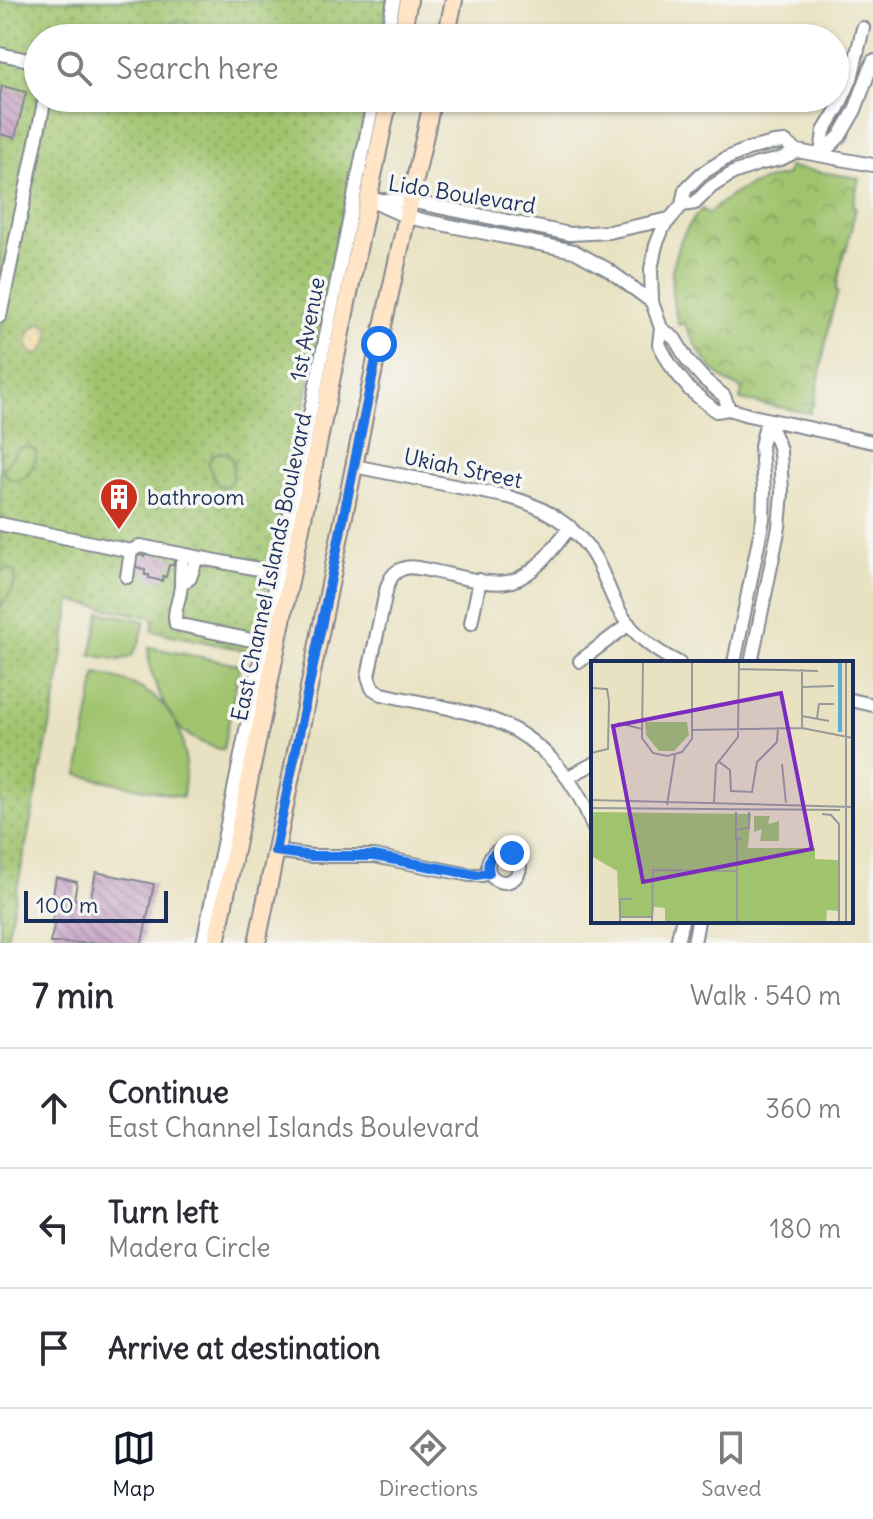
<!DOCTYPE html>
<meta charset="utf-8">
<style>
:root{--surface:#fff;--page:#f2f2f3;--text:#2b2b33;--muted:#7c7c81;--line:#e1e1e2;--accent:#111827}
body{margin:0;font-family:Delius,sans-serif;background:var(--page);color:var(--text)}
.scale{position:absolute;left:24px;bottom:20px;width:144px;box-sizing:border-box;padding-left:8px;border:4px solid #1b2f5e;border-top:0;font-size:22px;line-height:28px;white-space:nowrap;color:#1b2f5e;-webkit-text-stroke:6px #f6f6f2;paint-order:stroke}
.stop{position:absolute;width:24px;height:24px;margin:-18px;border:6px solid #1a73e8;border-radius:50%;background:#fff}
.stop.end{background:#1a73e8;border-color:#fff;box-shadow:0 2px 8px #0008}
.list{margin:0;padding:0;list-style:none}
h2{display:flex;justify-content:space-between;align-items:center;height:104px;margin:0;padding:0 32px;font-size:34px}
h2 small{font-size:26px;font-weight:400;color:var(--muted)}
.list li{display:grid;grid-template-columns:52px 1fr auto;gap:24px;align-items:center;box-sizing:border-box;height:120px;padding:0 32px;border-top:2px solid var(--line)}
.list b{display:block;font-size:30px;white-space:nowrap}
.list p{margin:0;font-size:26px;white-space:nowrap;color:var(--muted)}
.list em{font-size:26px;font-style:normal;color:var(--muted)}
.icon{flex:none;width:44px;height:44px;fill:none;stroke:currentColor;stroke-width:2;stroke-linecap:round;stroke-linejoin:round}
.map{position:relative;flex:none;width:873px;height:943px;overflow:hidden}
.search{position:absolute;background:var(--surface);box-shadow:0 2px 6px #0004;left:24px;right:24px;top:24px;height:88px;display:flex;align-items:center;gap:20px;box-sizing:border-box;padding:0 28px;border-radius:44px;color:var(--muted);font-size:30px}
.sheet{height:464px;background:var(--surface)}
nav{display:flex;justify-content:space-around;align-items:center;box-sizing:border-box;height:112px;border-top:2px solid var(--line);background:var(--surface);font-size:22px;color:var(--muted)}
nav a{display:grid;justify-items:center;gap:4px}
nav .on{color:var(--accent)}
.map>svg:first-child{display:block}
.grass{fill:url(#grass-dots);stroke:#5e7a66;stroke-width:2}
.sand{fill:url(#sand-dots);stroke:#84847e;stroke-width:2}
.park{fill:url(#park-crowns);stroke:#5e7a66;stroke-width:2}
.pitch{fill:#a0c46e;stroke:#5e7a66;stroke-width:2}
.building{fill:url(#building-back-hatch)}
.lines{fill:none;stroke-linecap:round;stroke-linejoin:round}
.street-casing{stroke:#828890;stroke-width:16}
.secondary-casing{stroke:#828890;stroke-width:20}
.street{stroke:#fff;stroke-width:12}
.secondary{stroke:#ffe4c6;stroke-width:16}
.route{stroke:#1a73e8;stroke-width:10}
.labels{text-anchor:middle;stroke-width:7;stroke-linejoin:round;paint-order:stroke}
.street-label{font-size:22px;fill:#1b2f5e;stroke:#f6f6f2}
.poi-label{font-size:22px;fill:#1b2f5e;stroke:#f6f6f2;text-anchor:start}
.inset-river{fill:none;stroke:#56b2d4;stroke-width:4}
.inset-road{fill:none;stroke:#979a9a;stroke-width:2}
.view{fill:#7b2cbf;fill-opacity:0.15;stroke:#7b2cbf;stroke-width:4}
.inset-edge{fill:none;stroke:#1b2f5e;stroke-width:4}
</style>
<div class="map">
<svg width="873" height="943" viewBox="0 0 873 943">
<defs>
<pattern id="grass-dots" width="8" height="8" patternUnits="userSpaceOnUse" patternTransform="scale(2)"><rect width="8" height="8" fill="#a0c46e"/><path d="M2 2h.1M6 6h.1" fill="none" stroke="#82a05e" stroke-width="1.8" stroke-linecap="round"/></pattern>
<pattern id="sand-dots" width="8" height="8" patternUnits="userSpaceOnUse" patternTransform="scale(2)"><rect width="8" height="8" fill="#eeda9e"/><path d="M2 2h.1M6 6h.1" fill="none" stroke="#ccbb8a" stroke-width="1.8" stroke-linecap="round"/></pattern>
<pattern id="park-crowns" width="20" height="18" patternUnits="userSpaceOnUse" patternTransform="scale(2)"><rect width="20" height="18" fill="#a0c46e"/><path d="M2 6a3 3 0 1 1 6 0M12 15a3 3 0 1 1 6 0" fill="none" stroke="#82a05e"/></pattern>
<pattern id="building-back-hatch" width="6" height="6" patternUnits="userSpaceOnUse" patternTransform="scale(2)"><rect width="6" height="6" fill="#c5a1c3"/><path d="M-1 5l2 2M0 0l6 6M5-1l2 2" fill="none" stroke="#9f84a2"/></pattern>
</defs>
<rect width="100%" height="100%" fill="#f6f6f2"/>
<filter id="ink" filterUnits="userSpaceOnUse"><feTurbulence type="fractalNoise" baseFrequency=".0125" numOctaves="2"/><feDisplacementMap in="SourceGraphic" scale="16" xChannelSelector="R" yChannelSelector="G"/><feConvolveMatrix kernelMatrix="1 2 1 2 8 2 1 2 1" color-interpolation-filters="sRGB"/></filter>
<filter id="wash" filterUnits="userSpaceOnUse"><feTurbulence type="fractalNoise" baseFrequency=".006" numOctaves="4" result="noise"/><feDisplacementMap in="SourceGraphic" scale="32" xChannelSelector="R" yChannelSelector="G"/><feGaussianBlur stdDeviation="1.8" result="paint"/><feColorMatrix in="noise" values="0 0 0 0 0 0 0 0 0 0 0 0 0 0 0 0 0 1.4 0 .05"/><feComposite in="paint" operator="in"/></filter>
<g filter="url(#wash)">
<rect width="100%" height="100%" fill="#e9e2c2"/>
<path class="grass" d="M0,0H388L380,38H38V98H368L253,652L152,631L154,618L71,601L56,697L6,943H0Z"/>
<path class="sand" d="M42,323L49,329C51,339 45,352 35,355L29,350C25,337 29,328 42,323Z"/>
<path class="park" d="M788,167L859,178L853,207L856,208L846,251H844L836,291L838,292L831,316L814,405L811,404L810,413L740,400L742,389C737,386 730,384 725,380C707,367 694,343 684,323L679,325C664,281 671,243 702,209L708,214C734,190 753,182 787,175Z"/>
<path class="pitch" d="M180,19C189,22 197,29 199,38H163L168,25Z
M28,447L36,451C39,468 15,493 3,471C4,466 15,453 19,448Z
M219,452L227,453L233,461C233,471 235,483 225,487L217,484L208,465L211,456Z
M7,568L14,571C19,584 9,597 0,606V571Z
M100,612L145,621L139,644L131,657L119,660L91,655Z
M149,647L240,665L223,750C209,746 193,740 182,730C166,714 145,669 149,647Z
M96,674C144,682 181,706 185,758C187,771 184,784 183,797L78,775Z"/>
<g id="blocks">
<path class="building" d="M2,86L26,92L15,138L0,134V96Z
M145,551L175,558L173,565H169L166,577L163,576L162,581L149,578V575H145V570L132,565L134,554L145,556Z
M96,872L154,884L142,943H50L55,923L52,922L57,896L53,895L56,877L77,882L74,899L90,902Z"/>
</g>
</g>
<g filter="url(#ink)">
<use href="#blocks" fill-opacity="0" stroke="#828890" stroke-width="2"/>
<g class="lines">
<g class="street-casing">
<path id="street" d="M386,38L394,0
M0,54L38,62
M821,155L824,131L838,108L851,79L863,28
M821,155L840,136L855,110L873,61
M873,165L797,151L785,142L774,143L748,149L725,159L701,174L685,190L682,205L664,226L656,245L651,269L652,302L661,328L659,344L671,366L690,390L716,411L729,409L748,415L873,442
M369,200L407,217L574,251L607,269L652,302
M377,200L410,201L570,234L609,232L669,219
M682,205L695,203L711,187L733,173L758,164L781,159L797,151
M0,316L45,98
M661,328L675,339L688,361L704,379L724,396L729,409
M354,466L509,497C542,506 570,522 590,550C601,565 606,583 614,600C626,629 652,650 679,663
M0,524L131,551
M570,527C554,547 537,573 512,581C491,587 454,575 432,571C422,569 412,565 402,569C393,572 390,579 387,587L368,676L372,688L382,694C416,702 451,707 484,717C537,733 575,777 593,827
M183,555C181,565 181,572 181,582C182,597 172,610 176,624L265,643
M127,577L131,551L140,546L279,573
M181,584L190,578L197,557
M471,623L480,580
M580,661L629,624
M734,663L763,519L764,490L761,446L767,420
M751,663L779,527L782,493L780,451L778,444L767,420
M851,700L873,705
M568,777L593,764
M488 866a16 16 0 1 1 32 0a16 16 0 1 1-32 0Z
M275,851L312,856H374L470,875H482L489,873
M203,943L374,98
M677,943L682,921
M694,943L698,921"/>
</g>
<g class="secondary-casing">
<path id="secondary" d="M401,38L409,0
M446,38L454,0
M216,943L389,98
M257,943L379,344L433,98"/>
</g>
<use href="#street" class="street"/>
<use href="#secondary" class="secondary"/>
</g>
</g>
<g class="lines" filter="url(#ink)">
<path class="route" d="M379,344L275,851L312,856H374L476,875L489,873C485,856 497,847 512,853"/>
</g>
<defs>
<g id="building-pin" transform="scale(2)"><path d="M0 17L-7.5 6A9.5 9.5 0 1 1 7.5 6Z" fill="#c8321e" stroke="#f6f6f2"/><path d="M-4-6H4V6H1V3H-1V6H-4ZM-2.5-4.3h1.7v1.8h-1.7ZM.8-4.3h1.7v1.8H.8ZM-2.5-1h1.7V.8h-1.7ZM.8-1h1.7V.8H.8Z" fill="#fff"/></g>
</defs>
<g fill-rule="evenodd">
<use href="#building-pin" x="119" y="497"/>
</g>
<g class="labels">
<g class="street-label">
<text transform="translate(462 194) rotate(9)" y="8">Lido Boulevard</text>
<text transform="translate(307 329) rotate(-79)" y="8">1st Avenue</text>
<text transform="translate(463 468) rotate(12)" y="8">Ukiah Street</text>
<text transform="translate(271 567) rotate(-78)" y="8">East Channel Islands Boulevard</text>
</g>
<g class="poi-label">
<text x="147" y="505">bathroom</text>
</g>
</g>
<g transform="translate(591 661)">
<rect width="262" height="262" fill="#e9e2c2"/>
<path d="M0,151L160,153L157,187H224V198L247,199V250L236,249L235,262L74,260V247L63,246L62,255H28L26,210L0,195Z" fill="#a0c46e"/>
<path d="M54,61H96L98,74L83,90H68L55,74Z" fill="#a0c46e"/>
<path d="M163,155H179L177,163L188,160V180H169L171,168L163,171Z" fill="#a0c46e"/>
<path class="inset-river" d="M249,71V0"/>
<path class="inset-road" d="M52,0L51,77L62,92L76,95L91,91L101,78V0M148,8L227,10M211,26L243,25M0,27L16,28L18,40L17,88L0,92M211,55L238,60M226,57L228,43H243M27,62L51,68M211,67V8M101,69L211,67L262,77M127,100L139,109L140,130L161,131L166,101L186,81L187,66M191,103L195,142M0,139L262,146M123,141L125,104L147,76L148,0M76,144L84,94M0,147L249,149M145,151V177L151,178M231,153L240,154L248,163V262M145,169L158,167V151M29,256H61M61,261L158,262M29,262V238H41M61,262L62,209L146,210M146,262V178M255,262V0"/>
<path class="view" d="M190,32L221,188L52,221L22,65Z"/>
<rect width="262" height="262" class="inset-edge"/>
</g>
</svg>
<div class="scale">100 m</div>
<div class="stop" style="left:379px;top:344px"></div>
<div class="stop end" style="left:512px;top:853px"></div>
<div class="search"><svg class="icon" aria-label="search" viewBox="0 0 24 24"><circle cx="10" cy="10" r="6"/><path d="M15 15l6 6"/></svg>Search here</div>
</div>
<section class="sheet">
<h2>7 min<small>Walk · 540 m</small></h2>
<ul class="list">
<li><svg class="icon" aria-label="ahead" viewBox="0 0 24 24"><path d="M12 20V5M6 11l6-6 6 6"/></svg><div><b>Continue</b><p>East Channel Islands Boulevard</p></div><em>360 m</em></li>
<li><svg class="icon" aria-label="left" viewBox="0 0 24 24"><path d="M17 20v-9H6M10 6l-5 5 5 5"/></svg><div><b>Turn left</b><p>Madera Circle</p></div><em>180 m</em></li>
<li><svg class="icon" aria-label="arrive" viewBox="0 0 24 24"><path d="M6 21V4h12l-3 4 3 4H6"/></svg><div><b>Arrive at destination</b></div></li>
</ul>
</section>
<nav>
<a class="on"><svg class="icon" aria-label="map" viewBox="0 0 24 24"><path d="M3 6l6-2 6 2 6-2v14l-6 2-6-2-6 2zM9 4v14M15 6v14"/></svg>Map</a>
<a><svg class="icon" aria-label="directions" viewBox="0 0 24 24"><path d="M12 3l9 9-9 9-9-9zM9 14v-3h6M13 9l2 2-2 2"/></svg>Directions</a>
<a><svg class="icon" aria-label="saved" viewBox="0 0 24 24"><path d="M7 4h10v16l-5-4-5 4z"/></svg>Saved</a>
</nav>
